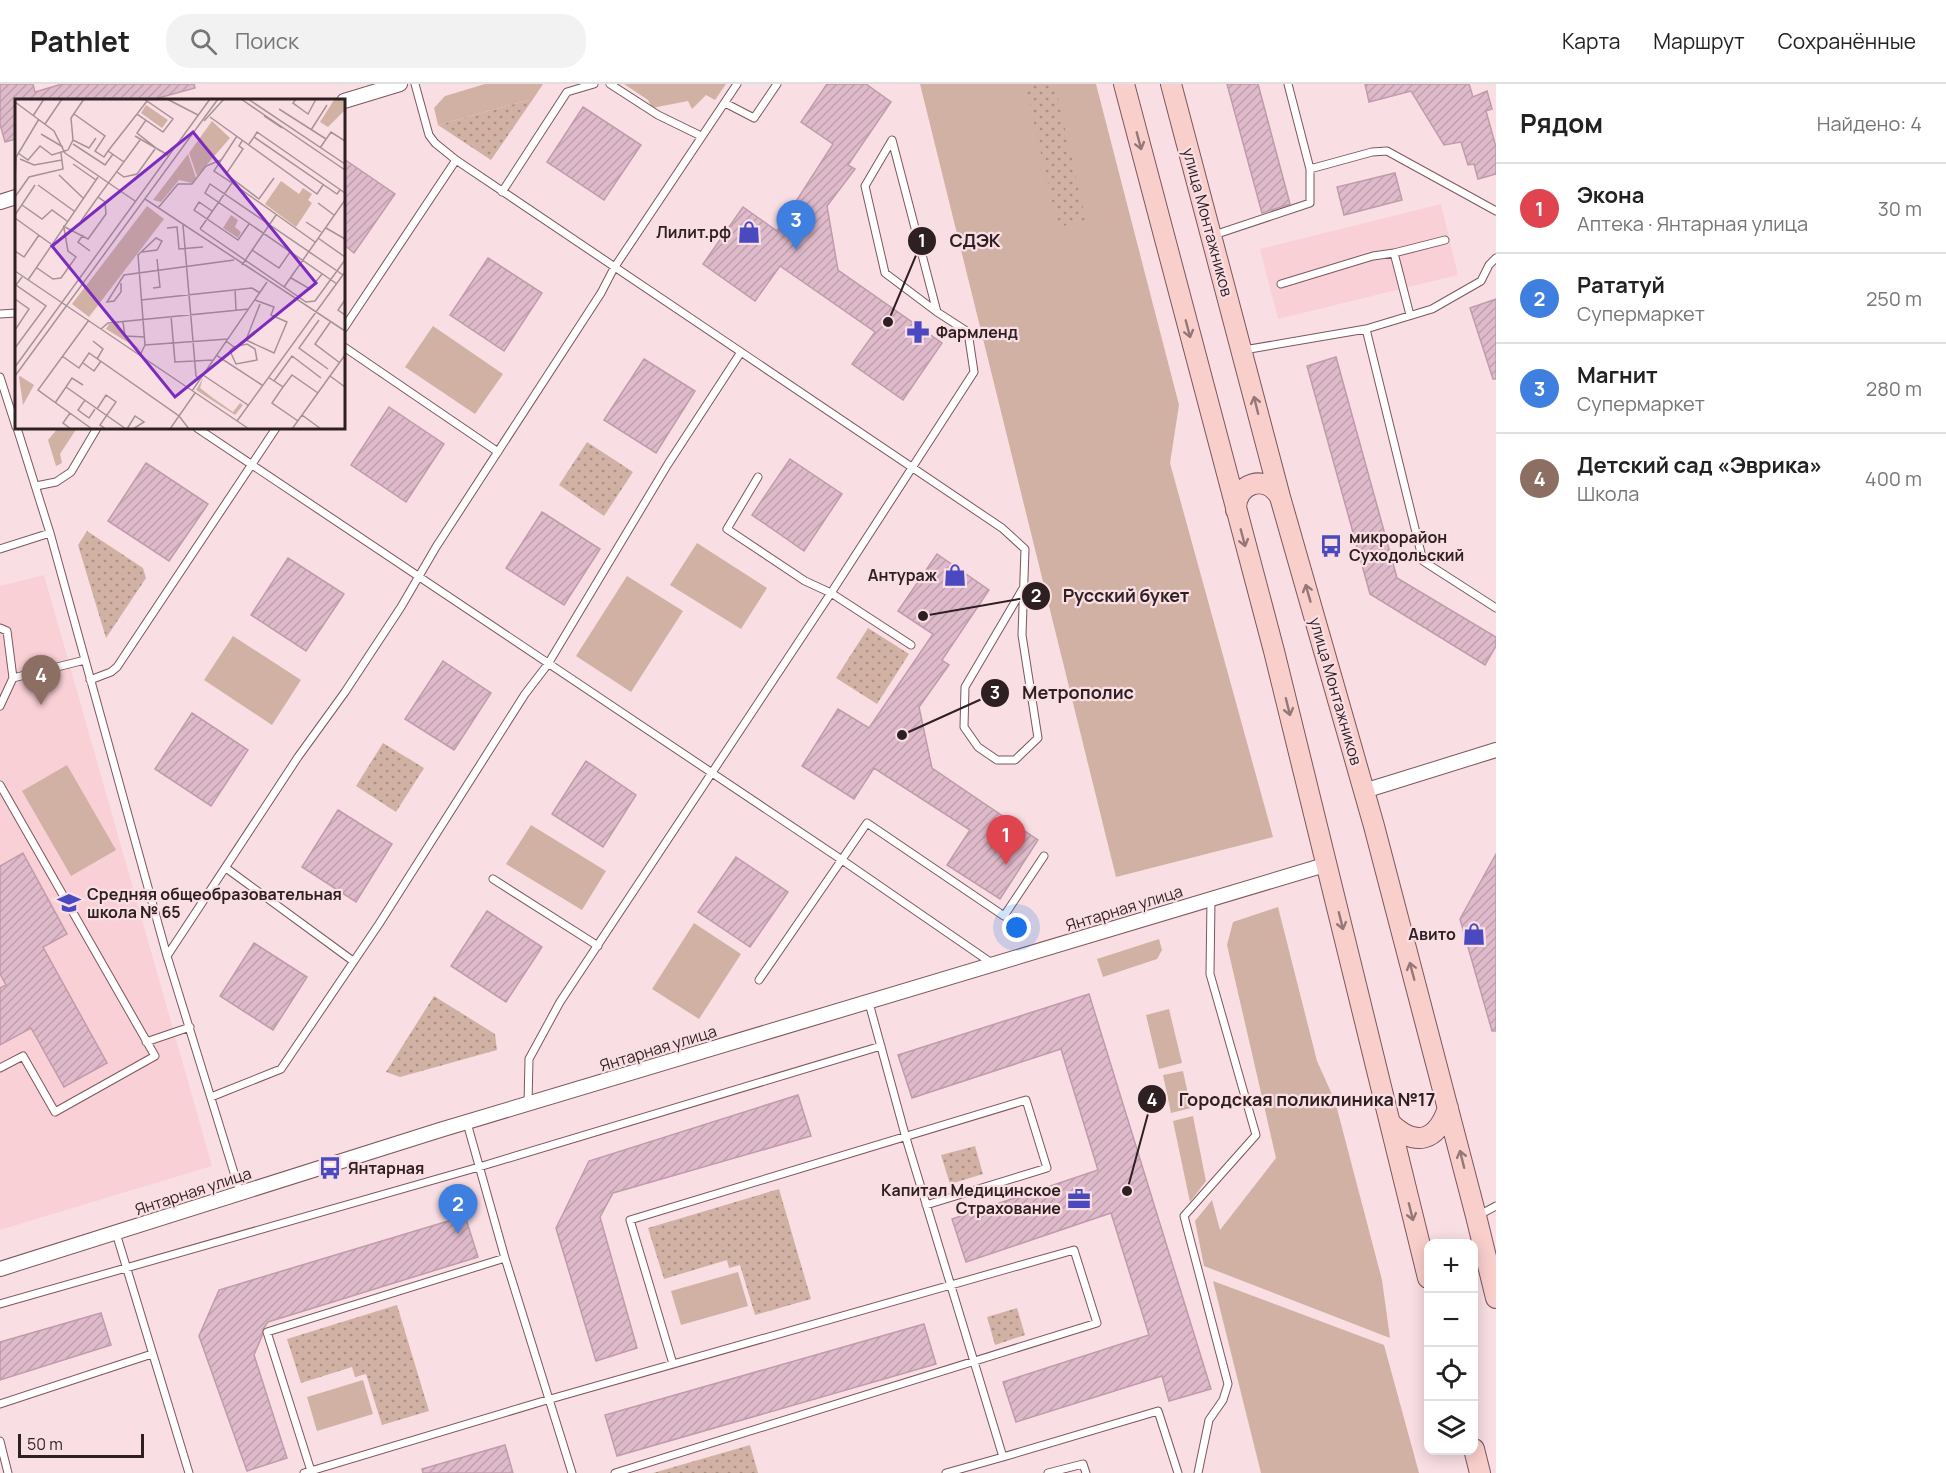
<!DOCTYPE html>
<html lang="ru">
<meta charset="utf-8">
<style>
:root{--surface:#fff;--page:#f2f2f2;--text:#222;--muted:#767676;--line:#e0e0e0;--accent:#1a73e8}
body{margin:0;font-family:Manrope,sans-serif;background:var(--page);color:var(--text)}
.controls{position:absolute;right:18px;bottom:18px;display:grid;overflow:hidden;border-radius:12px;box-shadow:0 3px 15px #0003}
.controls button{width:54px;height:54px;display:grid;place-items:center;padding:0;border:0;border-bottom:2px solid var(--line);background:var(--surface);color:var(--text);font:30px sans-serif}
.scale{position:absolute;left:18px;bottom:15px;width:126px;box-sizing:border-box;padding-left:6px;border:3px solid #2e1f22;border-top:0;font-size:16px;line-height:21px;white-space:nowrap;color:#2e1f22;-webkit-text-stroke:4px #f9dfe3;paint-order:stroke}
.you{position:absolute;left:1017px;top:844px;width:21px;height:21px;margin:-15px;border:4px solid #fff;border-radius:50%;background:#1a73e8;box-shadow:0 0 0 9px #1a73e833}
.badge{display:grid;place-items:center;width:39px;height:39px;border-radius:50%;background:var(--accent);color:#fff;font-size:20px;font-weight:700}
.pin{position:absolute;translate:-50% -50px;filter:drop-shadow(0 2px 3px #0008)}
.pin::after{content:'';position:absolute;top:32px;width:21px;height:18px;background:inherit;clip-path:polygon(0 0,100% 0,50% 100%)}
.list{margin:0;padding:0;list-style:none}
h2{display:flex;justify-content:space-between;align-items:center;height:78px;margin:0;padding:0 24px;font-size:26px}
h2 small{font-size:20px;font-weight:400;color:var(--muted)}
.list li{display:grid;grid-template-columns:39px 1fr auto;gap:18px;align-items:center;box-sizing:border-box;height:90px;padding:0 24px;border-top:2px solid var(--line)}
.list b{display:block;font-size:22px;white-space:nowrap}
.list p{margin:0;font-size:20px;white-space:nowrap;color:var(--muted)}
.list em{font-size:20px;font-style:normal;color:var(--muted)}
.icon{flex:none;width:33px;height:33px;fill:none;stroke:currentColor;stroke-width:2;stroke-linecap:round;stroke-linejoin:round}
.map{position:relative;flex:none;width:1496px;height:1389px;overflow:hidden}
header{display:flex;align-items:center;gap:36px;box-sizing:border-box;height:84px;padding:0 30px;background:var(--surface);border-bottom:2px solid var(--line)}
header strong{font-size:28px}
nav{display:flex;gap:33px;margin-inline-start:auto;font-size:21px}
.search{width:420px;height:54px;background:var(--page);display:flex;align-items:center;gap:15px;box-sizing:border-box;padding:0 21px;border-radius:24px;color:var(--muted);font-size:22px}
main{display:flex}
aside{flex:1;background:var(--surface)}
.map>svg:first-child{display:block}
.built{fill:#f9d0d6}
.grass{fill:#d1b1a3}
.park{fill:url(#park-dots)}
.building{fill:url(#building-hatch);stroke:#c09bab;stroke-width:1.5}
.lines{fill:none;stroke-linecap:round;stroke-linejoin:round}
.lane-casing{stroke:#7b575d;stroke-width:9}
.street-casing{stroke:#7b575d;stroke-width:16}
.secondary-casing{stroke:#7b575d;stroke-width:22}
.lane{stroke:#fff;stroke-width:7}
.street{stroke:#fff;stroke-width:14}
.secondary{stroke:#f9cfcc;stroke-width:20}
.oneway{stroke:#947777}
.labels{text-anchor:middle;stroke-width:4.5;stroke-linejoin:round;paint-order:stroke}
.street-label{font-size:16px;fill:#2e1f22;stroke:#f9dfe3}
.poi-label{font-size:16px;font-weight:bold;fill:#2e1f22;stroke:#f9dfe3;text-anchor:end}
.inset-road{fill:none;stroke:#a89296;stroke-width:1.5}
.view{fill:#7b2cbf;fill-opacity:0.15;stroke:#7b2cbf;stroke-width:3}
.inset-edge{fill:none;stroke:#2e1f22;stroke-width:3}
.leader{fill:none;stroke:#2e1f22;stroke-width:2}
.callout-dot{fill:#2e1f22;stroke:#f9dfe3;stroke-width:2}
.mark-label{font-size:18px;text-anchor:middle;font-weight:bold;fill:#fff}
.callout-label{font-size:18px;text-anchor:middle;font-weight:bold;fill:#2e1f22;stroke:#f9dfe3;stroke-width:4.5;stroke-linejoin:round;paint-order:stroke}
</style>
<header>
<strong>Pathlet</strong>
<div class="search"><svg class="icon" aria-label="search" viewBox="0 0 24 24"><circle cx="10" cy="10" r="6"/><path d="M15 15l6 6"/></svg>Поиск</div>
<nav><a>Карта</a><a>Маршрут</a><a>Сохранённые</a></nav>
</header>
<main>
<div class="map">
<svg width="1496" height="1389" viewBox="0 0 1496 1389">
<defs>
<pattern id="park-dots" width="8" height="8" patternUnits="userSpaceOnUse" patternTransform="scale(1.5)"><rect width="8" height="8" fill="#d1b1a3"/><path d="M2 2h.1M6 6h.1" fill="none" stroke="#aa8f84" stroke-width="1.8" stroke-linecap="round"/></pattern>
<pattern id="building-hatch" width="6" height="6" patternUnits="userSpaceOnUse" patternTransform="scale(1.5)"><rect width="6" height="6" fill="#dfbaca"/><path d="M-1 1l2-2M0 6l6-6M5 7l2-2" fill="none" stroke="#c09fad"/></pattern>
</defs>
<rect width="100%" height="100%" fill="#f9dfe3"/>
<path class="built" d="M1441,120L1458,191L1278,235L1260,165Z
M44,491L212,1082L0,1146V502Z"/>
<path class="grass" d="M485,0H543L533,15L438,41L434,24L445,12Z
M624,0H726L715,16L706,11L692,25L688,17L652,24L648,16Z
M920,0H1096L1179,321L1170,379L1273,753L1116,793Z
M433,242L503,290L475,330L405,283Z
M58,344H77L60,370L62,379L56,382L48,356Z
M697,459L767,504L741,545L670,501Z
M627,492L683,527L631,608L576,572Z
M233,552L301,596L272,641L204,596Z
M67,681L116,766L71,792L22,707Z
M531,741L606,787L582,826L506,780Z
M1278,823L1317,977L1335,1017L1382,1196L1390,1254L1204,1182L1195,1137L1212,1116L1220,1146L1276,1074L1227,861L1233,838Z
M694,839L741,870L699,935L652,905Z
M1159,855L1162,866L1157,875L1103,893L1097,875Z
M1169,925L1182,979L1159,985L1146,931Z
M1183,987L1191,1024L1171,1029L1163,991Z
M1193,1032L1206,1097L1190,1118L1173,1037Z
M738,1188L748,1222L681,1241L671,1207Z
M1213,1197L1384,1261L1419,1389H1261Z
M363,1296L373,1330L317,1347L307,1313Z"/>
<path class="park" d="M1025,0H1055L1086,137L1058,143Z
M533,15L491,76L438,41Z
M587,358L633,388L604,432L559,401Z
M87,447L143,484L146,494L106,554L78,461Z
M868,544L909,570L877,620L836,594Z
M383,659L424,684L396,728L356,702Z
M434,912L495,950L497,966L400,993L386,988Z
M975,1062L983,1090L950,1100L941,1071Z
M779,1105L811,1215L755,1231L740,1181L729,1184L727,1176L664,1195L648,1144Z
M397,1221L429,1327L382,1341L366,1290L355,1293L352,1283L301,1299L287,1255Z
M1017,1224L1025,1251L995,1261L987,1233Z
M750,1361L758,1389H653Z"/>
<path class="building" d="M0,0H33L35,8L62,0H194L195,4L151,16H16V55L5,58L0,40Z
M827,0H866L891,18L848,81L855,85L827,122L838,186L942,259L903,316L852,280L875,248L780,182L755,217L703,180L743,123L777,147L833,60L801,38Z
M1227,0H1258L1290,120L1262,129Z
M1365,0H1469L1473,13L1487,7L1492,25L1486,27L1496,63V90L1478,95L1474,80L1468,81L1461,58L1444,61L1411,7L1369,18Z
M583,23L641,61L604,116L547,78Z
M344,75L395,110L354,169L344,161Z
M1395,89L1402,116L1344,131L1337,103Z
M488,174L542,209L504,267L450,231Z
M1496,215V295H1493L1470,224Z
M1336,273L1397,494L1496,553V562L1485,581L1370,510L1307,282Z
M644,275L695,307L656,369L604,336Z
M389,323L444,360L406,418L351,381Z
M790,375L842,410L804,467L752,431Z
M146,379L208,420L169,477L108,437Z
M542,428L600,465L564,521L506,484Z
M937,470L989,506L942,576L949,581L919,623L932,684L1038,756L1000,815L947,781L970,746L874,684L854,715L802,682L838,625L869,644L933,550L898,527Z
M288,474L344,510L306,567L251,531Z
M443,577L491,609L454,666L405,635Z
M192,629L248,666L211,722L155,685Z
M586,677L636,711L603,763L552,730Z
M338,726L392,760L356,818L302,783Z
M23,769L67,850L43,863L107,979L64,1003L31,944L0,961V904L6,901L0,890V782Z
M1496,770V947H1492L1460,835Z
M736,773L788,808L750,863L698,828Z
M487,827L542,863L506,918L451,882Z
M254,859L307,893L273,946L220,912Z
M1089,910L1211,1305L1169,1317L1162,1292L1016,1338L1003,1298L1149,1251L1111,1129L966,1178L952,1135L1098,1086L1061,965L912,1014L898,971Z
M798,1011L811,1052L613,1109L600,1133L637,1264L596,1277L556,1144L589,1077Z
M465,1132L478,1173L268,1238L263,1245L262,1252L254,1271L287,1374L247,1387L199,1252L219,1206Z
M101,1229L111,1261L0,1296V1258Z
M924,1240L936,1280L617,1372L605,1331Z
M505,1361L513,1389H423L422,1385Z"/>
<g class="lines">
<g class="lane-casing">
<path id="lane" d="M415,0L429,51L435,59L456,76L1002,444L1025,465L1022,551L1038,654L1015,676H997L978,663L964,643L965,603L1022,506
M610,0L658,31L701,52
M1288,0L1310,85L1372,68L1387,67L1496,127
M725,19L754,34L777,0
M502,108L567,8L594,0
M1214,151L1310,119V85
M1394,169L1445,156
M1496,174L1489,181L1481,197L1432,225L1366,245L1423,477L1496,524
M1281,200L1373,172L1394,169L1410,231
M0,230L16,229
M344,244L456,76
M344,263L498,368
M1244,266L1366,245
M0,293L16,343
M17,344L50,449L167,872L240,1108
M197,344L842,776L993,880
M758,393L727,445L805,497L831,509L911,561
M36,402L56,398L71,388L97,344
M0,465L50,449
M0,544L7,547L13,594L0,622
M13,594L85,576
M90,596L111,588L117,583L276,344
M0,701L155,972L55,1028L23,972L0,984
M226,784L353,877
M493,795L598,862
M167,872L298,673L345,608L401,523L436,463L601,209L614,184L737,0
M759,896L867,739L1004,832L1044,772
M869,919L906,1054L1003,1373L1158,1327L1178,1389
M146,958L190,943
M211,1013L281,985L379,840L525,610L548,580L668,380L741,268
M528,1020L529,975L560,918L831,509L974,288L968,248L937,228L892,56L865,102L885,189L937,228
M467,1039L505,1174L572,1389
M1479,1131L1496,1122
M116,1149L189,1389
M0,1220L479,1083L881,962
M673,1280L630,1136L1026,1016L1047,1084L926,1121
M0,1320L152,1270
M0,1357L8,1389
M311,1387L267,1248L505,1174
M304,1389L547,1316L1074,1166L1097,1239L615,1389
M946,1389L1003,1373
M1048,1389L1083,1380L1086,1389
M1198,1389L1209,1336L1223,1316L1228,1300L1184,1132L1256,1051L1210,890L1211,815"/>
</g>
<g class="street-casing">
<path id="street" d="M344,17L400,0
M0,118L16,113
M1364,707L1496,666
M0,1185L440,1046L1328,780"/>
</g>
<g class="secondary-casing">
<path id="secondary" d="M1124,0L1274,567L1428,1194
M1171,0L1280,413L1374,742L1476,1132L1496,1214
M1236,426C1235,399 1266,389 1280,413
M1390,1039C1416,1064 1437,1057 1448,1024
M1474,1365L1480,1389"/>
</g>
<use href="#lane" class="lane"/>
<use href="#street" class="street"/>
<use href="#secondary" class="secondary"/>
</g>
<defs><path id="oneway-shaft" d="M-6 0H5M1.5-3L5.5 0L1.5 3" fill="none" stroke-width="1.6" stroke-linecap="round" stroke-linejoin="round" transform="scale(1.5)"/></defs>
<g class="oneway">
<use href="#oneway-shaft" transform="translate(1139 57) rotate(75)"/>
<use href="#oneway-shaft" transform="translate(1188 245) rotate(75)"/>
<use href="#oneway-shaft" transform="translate(1256 321) rotate(-104)"/>
<use href="#oneway-shaft" transform="translate(1243 454) rotate(75)"/>
<use href="#oneway-shaft" transform="translate(1308 509) rotate(-106)"/>
<use href="#oneway-shaft" transform="translate(1288 623) rotate(76)"/>
<use href="#oneway-shaft" transform="translate(1341 837) rotate(76)"/>
<use href="#oneway-shaft" transform="translate(1412 887) rotate(-105)"/>
<use href="#oneway-shaft" transform="translate(1462 1075) rotate(-104)"/>
<use href="#oneway-shaft" transform="translate(1411 1128) rotate(76)"/>
</g>
<defs>
<g id="shop-bare" transform="scale(1.8)"><path d="M-5-2.5h2.3a2.7 3.5 0 0 1 5.4 0H5L5.5 6h-11ZM-1.5-2.5h3a1.5 2.3 0 0 0-3 0Z" fill="#4a49bf" stroke="#f9dfe3" stroke-width="2.5" paint-order="stroke"/></g>
<g id="pharmacy-bare" transform="scale(1.8)"><path d="M-2-6h4v4h4v4h-4v4h-4v-4h-4v-4h4Z" fill="#4a49bf" stroke="#f9dfe3" stroke-width="2.5" paint-order="stroke"/></g>
<g id="bus-bare" transform="scale(1.8)"><path d="M-5-6H5V4H4V6H2V4H-2V6H-4V4H-5ZM-3.5-4V0h7V-4ZM-3.5 1.2v1.5H-2V1.2ZM2 1.2v1.5H3.5V1.2Z" fill="#4a49bf" stroke="#f9dfe3" stroke-width="2.5" paint-order="stroke"/></g>
<g id="school-bare" transform="scale(1.8)"><path d="M0-5L7-2L0 1L-7-2ZM-4 1L0 2.5L4 1V4Q0 6-4 4Z" fill="#4a49bf" stroke="#f9dfe3" stroke-width="2.5" paint-order="stroke"/></g>
<g id="office-bare" transform="scale(1.8)"><path d="M-6-3h4V-5.5h4V-3h4V5H-6ZM-1-4.5V-3h2v-1.5ZM-6 0V1H6V0Z" fill="#4a49bf" stroke="#f9dfe3" stroke-width="2.5" paint-order="stroke"/></g>
</defs>
<g fill-rule="evenodd">
<use href="#shop-bare" x="749" y="148"/>
<use href="#pharmacy-bare" x="918" y="248"/>
<use href="#bus-bare" x="1331" y="462"/>
<use href="#shop-bare" x="955" y="491"/>
<use href="#school-bare" x="69" y="819"/>
<use href="#shop-bare" x="1474" y="850"/>
<use href="#bus-bare" x="330" y="1084"/>
<use href="#office-bare" x="1079" y="1115"/>
</g>
<g class="labels">
<g class="street-label">
<text transform="translate(1208 138) rotate(75)" y="6">улица Монтажников</text>
<text transform="translate(1336 607) rotate(74)" y="6">улица Монтажников</text>
<text transform="translate(1124 824) rotate(-17)" y="6">Янтарная улица</text>
<text transform="translate(658 964) rotate(-17)" y="6">Янтарная улица</text>
<text transform="translate(193 1107) rotate(-18)" y="6">Янтарная улица</text>
</g>
<g class="poi-label">
<text x="731" y="154">Лилит.рф</text>
<text x="936" y="254" text-anchor="start">Фармленд</text>
<text x="1349" y="459" text-anchor="start">микрорайон<tspan x="1349" dy="18">Суходольский</tspan></text>
<text x="937" y="497">Антураж</text>
<text x="87" y="816" text-anchor="start">Средняя общеобразовательная<tspan x="87" dy="18">школа № 65</tspan></text>
<text x="1456" y="856">Авито</text>
<text x="348" y="1090" text-anchor="start">Янтарная</text>
<text x="1061" y="1112">Капитал Медицинское<tspan x="1061" dy="18">Страхование</tspan></text>
</g>
</g>
<g transform="translate(15 15)">
<rect width="330" height="330" fill="#f9dfe3"/>
<path d="M197,22L215,39L182,77L174,54ZM173,55L181,79L177,84L164,81L146,103L138,101ZM266,82L284,95L288,89L297,95L293,101L297,104L281,128L250,105ZM132,107L149,120L74,218L57,205ZM103,224L109,237L127,252L91,230L94,225ZM5,277L19,286L8,306L4,278ZM188,279L185,289L198,299L218,313L225,304L228,306L220,316L181,291Z" fill="#d1b1a3"/>
<path d="M325,0H330V11L313,28L305,23L319,1ZM131,6L153,21L147,29L126,14ZM216,116L223,121L220,128L226,133L223,139L208,129Z" fill="#d1b1a3"/>
<path class="inset-road" d="M129,0L158,20L148,33L122,15L132,2M152,0L183,16M226,0L330,71M233,0L330,65M281,0L278,4L293,15L301,0M0,3L39,32L50,54L120,102M264,10L311,40M59,15L90,37L80,52L89,58L93,52L109,63M18,17L29,0M249,17L267,29M195,18L302,95L308,86M131,21L122,34L145,52M189,22L209,0M30,25L47,0M296,31L312,6M26,35L48,48M120,37L153,56M239,38L242,33L330,94M58,41L56,19L69,0M227,42L224,47L228,50L211,75L244,100L259,79M58,45L90,66L98,55M234,45L239,38L322,95L325,91M305,49L316,33L330,42M93,52L122,15M3,54L13,61L25,47L37,56L53,51L58,41L74,49L81,39M0,60L24,20M5,60L19,66L47,61M58,65L81,81M102,73L109,78L122,75L140,50M44,76L68,99M0,82L1,59M217,84L300,143M23,86L59,112M0,98L14,78L48,70L46,54M130,100L330,232M303,104L319,116M7,106L27,120L37,111L52,122M143,109L163,85H177L191,67L206,61M197,112L184,103L179,111L223,141L234,125M0,116L20,86M0,119L36,145M66,122L83,98M291,123L306,133M168,126L181,277L185,281M48,127L73,140L91,115L90,103L83,98L125,41M152,129L162,128L164,150L188,148M311,129L330,140M185,130L291,203L300,202L330,161M185,130L217,84L199,72L222,37M68,136L63,143L75,152M303,139L330,158M237,151L264,169L275,153M0,152L9,158L24,136M227,166L261,116M22,169L38,180L46,179L61,158L53,152L49,129M0,172L234,330M276,179L295,190L307,175M13,181L83,78M106,184V193L99,202L92,203L109,176L219,161M322,185L190,94L195,85L328,176M269,188L330,101M138,189L145,188L142,160M220,190L221,211M0,200L14,210L0,231M126,201L237,189L245,194M240,201L259,208L256,216L272,223L259,254L231,241L245,205M330,201L323,211L330,216M156,217L160,263L198,261M74,221L23,291L77,330M304,221L284,249L313,270M316,222L300,245L325,264M108,223L110,237L130,238M86,230L93,224L234,210M78,242L88,250L82,260M211,242L219,248L232,245L240,250L242,261L221,265L215,252L219,248M130,246L213,240M0,249L31,207L1,186L7,178M125,256L130,246L123,156L141,139L147,142L142,151L127,153M201,256L247,286M47,257L64,269L74,254L164,317L155,330M68,264L79,272L86,262M0,268L195,0M188,276L233,306M0,277L203,0M315,277L330,288M253,278L268,288L257,304L283,322M259,282L277,257L306,279M51,288L57,279L68,286M268,288L277,276L303,294M177,292L252,183M70,301L63,311L74,319L80,310M40,304L51,288L111,330M82,310L91,296L101,303L85,326L91,330M55,314L48,324L56,330M287,316L306,330M222,322L330,173M112,330L120,317L129,323L118,330M174,330L164,317L180,294M277,330L330,256"/>
<path class="view" d="M178,33L301,184L160,298L37,147Z"/>
<rect width="330" height="330" class="inset-edge"/>
</g>
<path class="leader" d="M888 238L922 157M923 532L1036 512M902 651L995 609M1127 1107L1152 1015"/>
<g class="callout-dot">
<circle cx="888" cy="238" r="6"/>
<circle cx="923" cy="532" r="6"/>
<circle cx="902" cy="651" r="6"/>
<circle cx="1127" cy="1107" r="6"/>
<circle cx="922" cy="157" r="15"/>
<circle cx="1036" cy="512" r="15"/>
<circle cx="995" cy="609" r="15"/>
<circle cx="1152" cy="1015" r="15"/>
</g>
<g class="mark-label">
<text x="922" y="163">1</text>
<text x="1036" y="518">2</text>
<text x="995" y="615">3</text>
<text x="1152" y="1022">4</text>
</g>
<g class="callout-label">
<text x="975" y="163">СДЭК</text>
<text x="1126" y="518">Русский букет</text>
<text x="1078" y="615">Метрополис</text>
<text x="1307" y="1022">Городская поликлиника №17</text>
</g>
</svg>
<div class="controls">
<button>+</button>
<button>−</button>
<button><svg class="icon" aria-label="locate" viewBox="0 0 24 24"><circle cx="12" cy="12" r="6"/><path d="M12 2v4M12 18v4M2 12h4M18 12h4"/></svg></button>
<button><svg class="icon" aria-label="layers" viewBox="0 0 24 24"><path d="M12 4l9 5-9 5-9-5zM3 14l9 5 9-5"/></svg></button>
</div>
<div class="scale">50 m</div>
<div class="you"></div>
<div class="pin badge" style="left:1006px;top:781px;background:#e0444e">1</div>
<div class="pin badge" style="left:458px;top:1150px;background:#3f7fe0">2</div>
<div class="pin badge" style="left:796px;top:166px;background:#3f7fe0">3</div>
<div class="pin badge" style="left:41px;top:621px;background:#8d6e63">4</div>
</div>
<aside>
<h2>Рядом<small>Найдено: 4</small></h2>
<ul class="list">
<li><span class="badge" style="background:#e0444e">1</span><div><b>Экона</b><p>Аптека · Янтарная улица</p></div><em>30 m</em></li>
<li><span class="badge" style="background:#3f7fe0">2</span><div><b>Рататуй</b><p>Супермаркет</p></div><em>250 m</em></li>
<li><span class="badge" style="background:#3f7fe0">3</span><div><b>Магнит</b><p>Супермаркет</p></div><em>280 m</em></li>
<li><span class="badge" style="background:#8d6e63">4</span><div><b>Детский сад «Эврика»</b><p>Школа</p></div><em>400 m</em></li>
</ul>
</aside>
</main>
